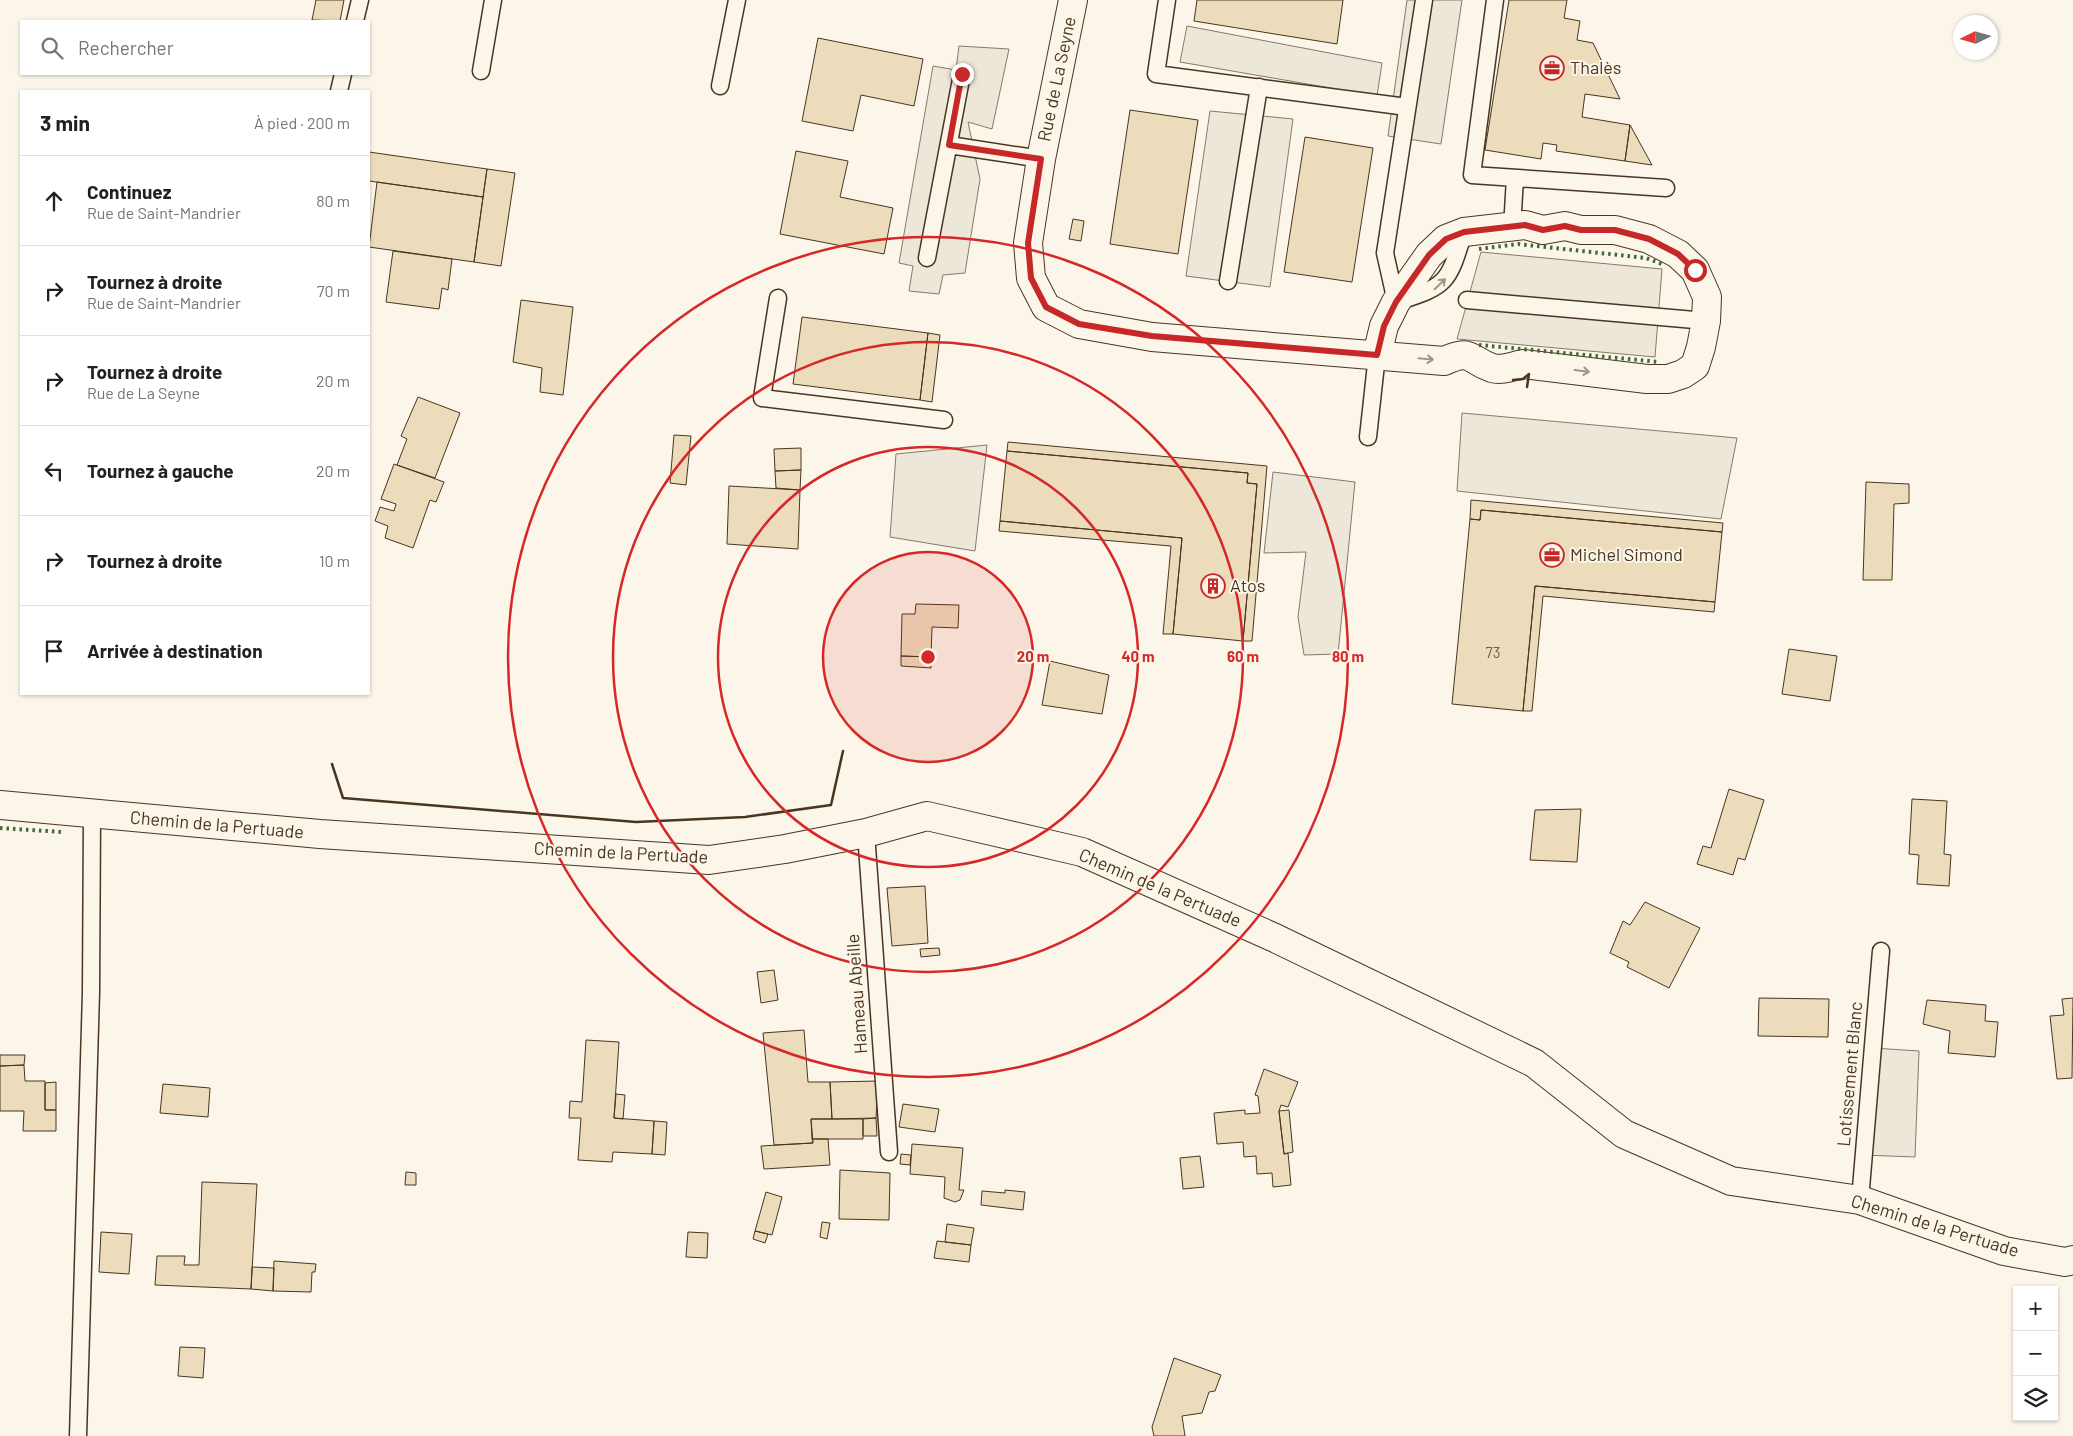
<!DOCTYPE html>
<html lang="fr">
<meta charset="utf-8">
<style>
:root{--surface:#fff;--page:#f6f6f6;--text:#202124;--muted:#757577;--line:#e0e0e0}
body{margin:0;font-family:Barlow,sans-serif;background:var(--page);color:var(--text)}
.controls{position:absolute;right:15px;bottom:15px;display:grid;overflow:hidden;border-radius:0px;box-shadow:0 1px 4px #0004}
.controls button{width:45px;height:45px;display:grid;place-items:center;padding:0;border:0;border-bottom:1px solid var(--line);background:var(--surface);color:var(--text);font:25px sans-serif}
.compass{position:absolute;left:1953px;top:15px;width:45px;height:45px;border-radius:50%;background:var(--surface);box-shadow:0 1px 4px #0004;rotate:265deg}
.stop{position:absolute;width:15px;height:15px;margin:-11px;border:4px solid #c62828;border-radius:50%;background:#fff}
.stop.end{background:#c62828;border-color:#fff;box-shadow:0 1px 5px #0008}
.list{margin:0;padding:0;list-style:none}
h2{display:flex;justify-content:space-between;align-items:center;height:65px;margin:0;padding:0 20px;font-size:21px}
h2 small{font-size:16px;font-weight:400;color:var(--muted)}
.list li{display:grid;grid-template-columns:32px 1fr auto;gap:15px;align-items:center;box-sizing:border-box;height:90px;padding:0 20px;border-top:1px solid var(--line)}
.list b{display:block;font-size:19px;white-space:nowrap}
.list p{margin:0;font-size:16px;white-space:nowrap;color:var(--muted)}
.list em{font-size:16px;font-style:normal;color:var(--muted)}
.icon{flex:none;width:28px;height:28px;fill:none;stroke:currentColor;stroke-width:2;stroke-linecap:round;stroke-linejoin:round}
.map{position:relative;flex:none;width:2073px;height:1436px;overflow:hidden}
.search{position:absolute;background:var(--surface);box-shadow:0 1px 4px #0004;left:20px;top:20px;width:350px;height:55px;display:flex;align-items:center;gap:12px;box-sizing:border-box;padding:0 18px;border-radius:0px;color:var(--muted);font-size:19px}
.panel{position:absolute;background:var(--surface);box-shadow:0 1px 4px #0004;left:20px;top:90px;width:350px;height:605px;border-radius:0px}
.map>svg:first-child{display:block}
.parking{fill:#ede7d9;stroke:#887966}
.building{fill:#ecdcbc;stroke:#4a3520}
.lines{fill:none;stroke-linecap:round;stroke-linejoin:round}
.lane-casing{stroke:#4a3520;stroke-width:19}
.street-casing{stroke:#4a3520;stroke-width:30}
.lane{stroke:#fbf6e9;stroke-width:16}
.street{stroke:#fbf6e9;stroke-width:28}
.hedge{stroke:#436837;stroke-width:4;stroke-dasharray:2.5 4;stroke-linecap:butt}
.wall{stroke:#4a3520;stroke-width:2.5}
.oneway{stroke:#a29684}
.route{stroke:#c62828;stroke-width:6}
.ring{fill:none;stroke:#d62828;stroke-width:2.5}
.labels{text-anchor:middle;stroke-width:4;stroke-linejoin:round;paint-order:stroke}
.number-label{font-size:15px;fill:#725f47}
.poi-label{font-size:18px;fill:#4a3520;stroke:#fbf6e9;text-anchor:start}
.street-label{font-size:18px;fill:#4a3520;stroke:#fbf6e9}
.centre{fill:#d62828;stroke:#fbf6e9;stroke-width:2.5}
.ring-label{font-size:15px;text-anchor:middle;font-weight:bold;fill:#d62828;stroke:#fbf6e9;stroke-width:4;stroke-linejoin:round;paint-order:stroke}
</style>
<div class="map">
<svg width="2073" height="1436" viewBox="0 0 2073 1436">
<rect width="100%" height="100%" fill="#fbf6e9"/>
<path class="parking" d="M1407,0H1462L1441,144L1388,136Z
M1187,26L1382,63L1377,96L1180,62Z
M959,46L1009,49L992,129L968,122L980,179L965,273L943,275L939,294L909,291L913,266L899,263L933,66L956,70Z
M1210,111L1293,119L1270,287L1186,276Z
M1481,252L1662,269L1655,357L1457,339Z
M1462,413L1737,438L1721,519L1457,491Z
M987,445L975,551L890,537L896,454Z
M1273,472L1355,482L1338,654L1304,655L1298,617L1306,552L1264,553Z
M1873,1048L1919,1051L1915,1157L1863,1155Z"/>
<path class="building" d="M316,0H344L340,21L312,20Z
M1197,0H1343L1337,44L1194,21Z
M1509,0H1567L1564,18L1580,21L1577,40L1593,43L1620,99L1585,94L1582,117L1630,125L1625,161L1556,151L1557,145L1543,143L1541,159L1485,150Z
M818,38L923,59L914,106L861,95L853,131L802,121Z
M1130,110L1198,120L1178,254L1110,244Z
M1630,125L1652,165L1625,161Z
M1305,137L1373,148L1352,282L1284,272Z
M796,151L848,161L840,197L893,208L884,254L780,234Z
M369,152L487,169L483,197L369,181Z
M487,169L515,173L501,266L474,262Z
M377,182L483,197L474,262L369,247Z
M1073,219L1084,221L1081,241L1069,239Z
M393,251L452,259L448,290L442,288L439,309L386,302Z
M521,300L573,307L563,395L540,392L542,368L513,362Z
M802,317L928,333L920,400L793,384Z
M928,333L940,335L932,402L920,400Z
M418,397L460,413L435,478L397,465L407,439L401,436Z
M674,435L691,436L686,485L670,483Z
M1008,442L1267,466L1252,641H1243L1257,484L1247,483L1248,473L1007,451Z
M801,448V470L775,471L774,449Z
M1007,451L1248,473L1247,483L1257,484L1243,641L1173,634L1182,538L1000,521Z
M394,464L444,482L436,502L430,500L413,548L385,538L388,526L375,521L380,507L394,511L396,504L381,499Z
M801,470L800,490L776,488L775,471Z
M1866,482L1909,484V503L1894,504L1892,580H1863Z
M729,486L800,490L798,549L727,544Z
M1471,500L1723,523L1722,532L1481,510L1480,520L1470,519Z
M1481,510L1722,532L1715,602L1535,586L1523,711L1452,704L1470,519L1480,520Z
M1000,521L1182,538L1173,634H1163L1171,546L999,531Z
M1535,586L1715,602L1714,612L1543,596L1532,711H1523Z
M916,604L959,605L958,628L932,627L931,657L901,656L902,614H915Z
M1789,649L1837,656L1830,701L1782,694Z
M901,656L931,657V668L901,666Z
M1050,661L1109,675L1102,714L1042,705Z
M1729,789L1764,800L1745,860L1738,858L1733,875L1697,864L1703,846L1711,848Z
M1912,799L1947,801L1944,854L1951,855L1949,886L1917,884L1919,855L1909,854Z
M1581,809L1577,862L1530,860L1535,810Z
M925,886L928,943L892,946L887,888Z
M1645,902L1700,928L1669,988L1627,967L1629,962L1610,953L1623,921L1630,925Z
M939,948L940,955L921,957L920,949Z
M774,970L778,1000L761,1003L757,972Z
M1759,998L1829,999L1828,1037L1758,1036Z
M2073,998L2072,1078L2057,1079L2050,1016L2064,1015L2062,999Z
M1927,1000L1986,1005L1985,1021L1998,1022L1995,1057L1948,1053L1950,1031L1923,1024Z
M804,1030L808,1082H830L832,1119H811L813,1143L774,1145L763,1033Z
M586,1040L619,1042L614,1118L654,1121L652,1154L613,1152L612,1162L578,1160L581,1118H569L570,1101L582,1102Z
M0,1055H25L24,1065L0,1066Z
M24,1065L25,1081H45V1110H56V1131H23L24,1111H0V1066Z
M1264,1069L1298,1082L1288,1107L1281,1105L1279,1111L1284,1154L1288,1153L1291,1185L1273,1187L1272,1173L1257,1174L1256,1156L1244,1157L1243,1142L1217,1144L1214,1113L1245,1110V1114L1260,1113L1258,1096L1255,1095Z
M878,1081L876,1118L832,1119L830,1082Z
M56,1082V1110H45V1083Z
M163,1084L210,1088L208,1117L160,1113Z
M616,1094L625,1095L623,1119L614,1118Z
M903,1104L939,1109L935,1132L899,1127Z
M1289,1110L1293,1152L1284,1154L1279,1111Z
M876,1118L877,1136H863V1119Z
M811,1119H863V1139H812Z
M654,1121L667,1122L665,1155L652,1154Z
M812,1139H828L830,1165L764,1169L761,1146L813,1143Z
M912,1144L963,1148L959,1190H964L960,1200L955,1202L944,1198L945,1177L910,1174Z
M901,1154L911,1155L910,1165L900,1164Z
M1200,1156L1204,1187L1183,1189L1180,1158Z
M840,1170L890,1173L889,1220L839,1219Z
M406,1172L416,1173V1185H405Z
M202,1182L257,1184L251,1289L155,1285L157,1256H185L184,1265H199Z
M1005,1190L1025,1192L1023,1210L981,1205L982,1191L1005,1193Z
M766,1192L782,1197L772,1235L755,1231Z
M822,1222L830,1223L827,1239L820,1237Z
M947,1224L974,1228L971,1245L945,1242Z
M755,1231L768,1234L765,1243L753,1239Z
M101,1232L132,1234L129,1274L99,1272Z
M688,1232L708,1233L707,1258L686,1257Z
M937,1241L971,1245L969,1262L934,1258Z
M274,1261L316,1264L315,1272H312L311,1292L273,1291Z
M252,1267L274,1268L273,1291L251,1289Z
M180,1347L205,1348L203,1378L178,1376Z
M1174,1358L1221,1375L1215,1391L1209,1392L1202,1413L1182,1416L1185,1436H1154L1152,1427Z"/>
<g class="lines">
<g class="lane-casing">
<path id="lane" d="M1167,0L1156,74L1407,107
M1424,0L1385,253L1396,302C1448,286 1448,283 1464,232
M1495,0L1472,175L1666,188
M355,21L360,0
M481,71L493,0
M720,86L737,0
M339,91L343,74
M949,145L1041,159
M1512,228L1515,178
M927,258L962,74
M1228,281L1259,87
M778,298L762,398L944,420
M1467,300L1706,321
M1368,437L1377,355
M866,833L889,1152
M1860,1200L1881,951
M78,1436L91,992L92,814"/>
</g>
<g class="street-casing">
<path id="street" d="M1073,0L1041,159L1028,243L1031,278L1046,307L1079,324L1152,337L1444,361C1473,348 1468,360 1492,368C1502,371 1513,366 1523,364L1647,379H1668L1683,374L1695,366L1701,347L1706,321L1707,297L1695,270L1678,254L1649,239L1615,230H1581L1565,226L1543,230L1525,225L1464,232L1446,239L1429,255L1396,302L1384,326L1377,355
M0,805L320,834L709,860L785,849L866,833L927,816L1082,852L1275,938L1534,1063L1624,1134L1731,1181L1860,1200L2004,1251L2065,1262L2073,1260"/>
</g>
<use href="#lane" class="lane"/>
<use href="#street" class="street"/>
<path class="hedge" d="M1479,249L1518,244L1646,258L1662,264
M1479,345L1660,362
M0,828L62,832"/>
<path class="wall" d="M1513,380L1523,379L1529,374L1527,387
M332,764L343,798L636,822L745,817L831,805L843,751"/>
</g>
<defs><path id="oneway-shaft" d="M-6 0H5M1.5-3L5.5 0L1.5 3" fill="none" stroke-width="1.6" stroke-linecap="round" stroke-linejoin="round" transform="scale(1.25)"/></defs>
<g class="oneway">
<use href="#oneway-shaft" transform="translate(1440 284) rotate(-44)"/>
<use href="#oneway-shaft" transform="translate(1426 359) rotate(5)"/>
<use href="#oneway-shaft" transform="translate(1582 371) rotate(7)"/>
</g>
<g class="lines">
<path class="route" d="M962,74L949,145L1041,159L1028,243L1031,278L1046,307L1079,324L1152,336L1377,355L1384,326L1396,302L1429,255L1446,239L1464,232L1525,225L1543,230L1565,226L1581,230H1615L1649,239L1678,254L1695,270"/>
</g>
<circle cx="928" cy="657" r="105" fill="#d62828" fill-opacity=".12"/>
<g class="ring">
<circle cx="928" cy="657" r="105"/>
<circle cx="928" cy="657" r="210"/>
<circle cx="928" cy="657" r="315"/>
<circle cx="928" cy="657" r="420"/>
</g>
<defs>
<g id="office-ring" transform="scale(1.25)"><circle r="9.5" fill="#fbf6e9" stroke="#c62828" stroke-width="1.5"/><path d="M-6-3h4V-5.5h4V-3h4V5H-6ZM-1-4.5V-3h2v-1.5ZM-6 0V1H6V0Z" fill="#c62828"/></g>
<g id="building-ring" transform="scale(1.25)"><circle r="9.5" fill="#fbf6e9" stroke="#c62828" stroke-width="1.5"/><path d="M-4-6H4V6H1V3H-1V6H-4ZM-2.5-4.3h1.7v1.8h-1.7ZM.8-4.3h1.7v1.8H.8ZM-2.5-1h1.7V.8h-1.7ZM.8-1h1.7V.8H.8Z" fill="#c62828"/></g>
</defs>
<g fill-rule="evenodd">
<use href="#office-ring" x="1552" y="68"/>
<use href="#office-ring" x="1552" y="555"/>
<use href="#building-ring" x="1213" y="586"/>
</g>
<g class="labels">
<g class="number-label">
<text x="1493" y="658">73</text>
</g>
<g class="poi-label">
<text x="1570" y="74">Thalès</text>
<text x="1570" y="561">Michel Simond</text>
<text x="1230" y="592">Atos</text>
</g>
<g class="street-label">
<text transform="translate(1057 79) rotate(-78)" y="6">Rue de La Seyne</text>
<text transform="translate(217 825) rotate(5)" y="6">Chemin de la Pertuade</text>
<text transform="translate(621 853) rotate(3)" y="6">Chemin de la Pertuade</text>
<text transform="translate(1160 888) rotate(23)" y="6">Chemin de la Pertuade</text>
<text transform="translate(857 994) rotate(-94)" y="6">Hameau Abeille</text>
<text transform="translate(1850 1074) rotate(-85)" y="6">Lotissement Blanc</text>
<text transform="translate(1935 1226) rotate(17)" y="6">Chemin de la Pertuade</text>
</g>
</g>
<circle cx="928" cy="657" r="8" class="centre"/>
<g class="ring-label">
<text x="1033" y="662">20 m</text>
<text x="1138" y="662">40 m</text>
<text x="1243" y="662">60 m</text>
<text x="1348" y="662">80 m</text>
</g>
</svg>
<div class="controls">
<button>+</button>
<button>−</button>
<button><svg class="icon" aria-label="layers" viewBox="0 0 24 24"><path d="M12 4l9 5-9 5-9-5zM3 14l9 5 9-5"/></svg></button>
</div>
<svg class="compass" viewBox="-18 -18 36 36"><path d="M0-13l5 13h-10z" fill="#e53935"/><path d="M0 13l5-13h-10z" fill="#757577"/></svg>
<div class="stop" style="left:1695px;top:270px"></div>
<div class="stop end" style="left:962px;top:74px"></div>
<div class="search"><svg class="icon" aria-label="search" viewBox="0 0 24 24"><circle cx="10" cy="10" r="6"/><path d="M15 15l6 6"/></svg>Rechercher</div>
<section class="panel">
<h2>3 min<small>À pied · 200 m</small></h2>
<ul class="list">
<li><svg class="icon" aria-label="ahead" viewBox="0 0 24 24"><path d="M12 20V5M6 11l6-6 6 6"/></svg><div><b>Continuez</b><p>Rue de Saint-Mandrier</p></div><em>80 m</em></li>
<li><svg class="icon" aria-label="right" viewBox="0 0 24 24"><path d="M7 20v-9h11M14 6l5 5-5 5"/></svg><div><b>Tournez à droite</b><p>Rue de Saint-Mandrier</p></div><em>70 m</em></li>
<li><svg class="icon" aria-label="right" viewBox="0 0 24 24"><path d="M7 20v-9h11M14 6l5 5-5 5"/></svg><div><b>Tournez à droite</b><p>Rue de La Seyne</p></div><em>20 m</em></li>
<li><svg class="icon" aria-label="left" viewBox="0 0 24 24"><path d="M17 20v-9H6M10 6l-5 5 5 5"/></svg><div><b>Tournez à gauche</b></div><em>20 m</em></li>
<li><svg class="icon" aria-label="right" viewBox="0 0 24 24"><path d="M7 20v-9h11M14 6l5 5-5 5"/></svg><div><b>Tournez à droite</b></div><em>10 m</em></li>
<li><svg class="icon" aria-label="arrive" viewBox="0 0 24 24"><path d="M6 21V4h12l-3 4 3 4H6"/></svg><div><b>Arrivée à destination</b></div></li>
</ul>
</section>
</div>
